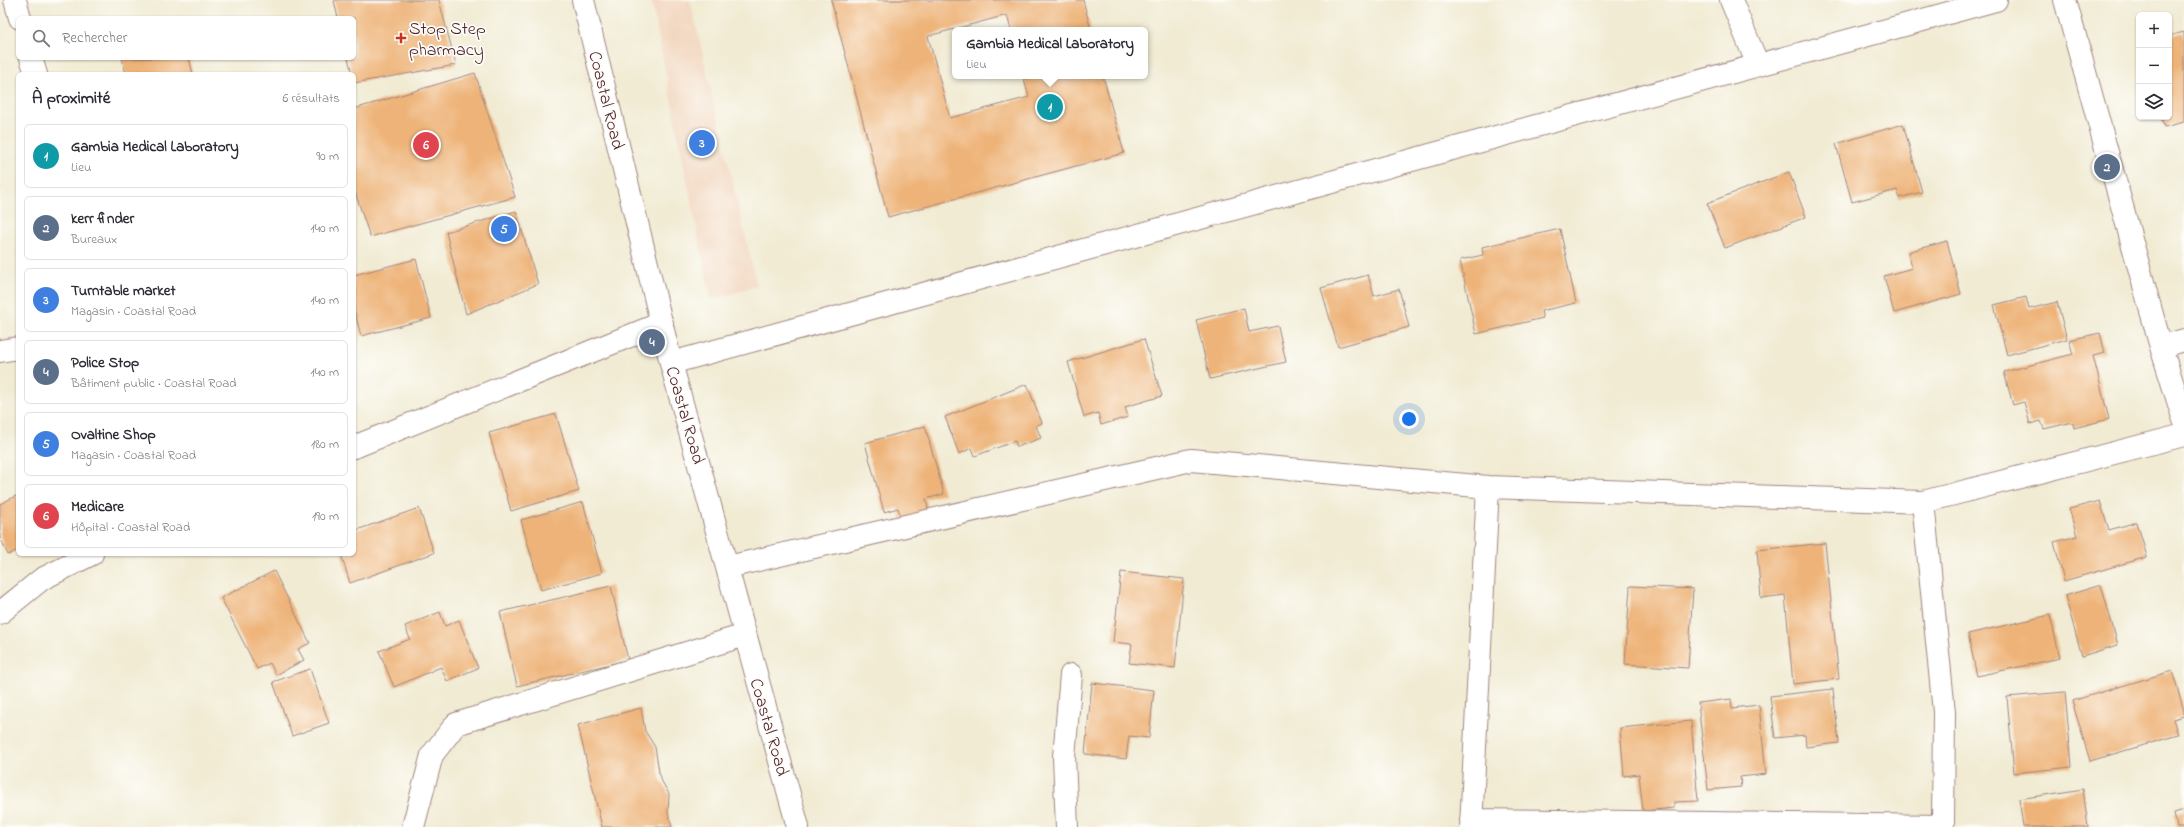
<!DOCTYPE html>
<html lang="fr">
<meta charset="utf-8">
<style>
:root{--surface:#fff;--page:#f7f7f7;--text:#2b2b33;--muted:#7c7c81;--line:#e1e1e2;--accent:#c8321e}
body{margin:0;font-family:"Indie Flower",sans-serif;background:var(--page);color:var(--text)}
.controls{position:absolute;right:12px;top:12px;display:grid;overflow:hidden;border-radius:6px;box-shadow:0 1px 3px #0004}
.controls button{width:36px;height:36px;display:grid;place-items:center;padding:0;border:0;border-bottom:1px solid var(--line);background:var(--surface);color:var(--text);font:20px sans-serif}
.you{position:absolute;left:1409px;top:419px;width:14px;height:14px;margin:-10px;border:3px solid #fff;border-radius:50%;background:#1a73e8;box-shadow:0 0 0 6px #1a73e833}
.badge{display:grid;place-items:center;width:26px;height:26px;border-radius:50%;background:var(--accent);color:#fff;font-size:13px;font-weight:700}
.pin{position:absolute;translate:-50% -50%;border:2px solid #fff;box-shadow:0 1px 4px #0006}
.popup{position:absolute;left:952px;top:27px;width:196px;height:52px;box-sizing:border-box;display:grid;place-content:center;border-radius:6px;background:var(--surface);filter:drop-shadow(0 1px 3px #0005);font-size:13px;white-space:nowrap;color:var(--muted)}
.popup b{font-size:15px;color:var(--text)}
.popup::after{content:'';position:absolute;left:50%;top:100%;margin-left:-8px;border:8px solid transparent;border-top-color:var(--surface)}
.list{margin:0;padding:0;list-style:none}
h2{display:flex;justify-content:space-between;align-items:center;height:52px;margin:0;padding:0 16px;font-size:17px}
h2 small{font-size:13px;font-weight:400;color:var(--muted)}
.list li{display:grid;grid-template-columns:26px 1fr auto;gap:12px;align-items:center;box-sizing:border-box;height:64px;margin:0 8px 8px;padding:0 8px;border:1px solid var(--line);border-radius:6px}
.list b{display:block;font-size:15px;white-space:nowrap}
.list p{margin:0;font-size:13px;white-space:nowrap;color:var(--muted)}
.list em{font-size:13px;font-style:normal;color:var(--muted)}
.icon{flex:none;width:22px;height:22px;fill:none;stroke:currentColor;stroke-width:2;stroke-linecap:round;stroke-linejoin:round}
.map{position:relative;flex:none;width:2184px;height:827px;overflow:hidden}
.search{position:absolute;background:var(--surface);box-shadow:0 1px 3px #0004;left:16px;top:16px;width:340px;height:44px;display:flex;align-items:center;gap:10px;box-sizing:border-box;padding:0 14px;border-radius:6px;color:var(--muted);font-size:15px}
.panel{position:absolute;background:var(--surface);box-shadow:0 1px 3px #0004;left:16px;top:72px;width:340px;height:484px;border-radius:6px}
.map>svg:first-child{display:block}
.built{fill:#f2d5bd}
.building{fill:#eeb378}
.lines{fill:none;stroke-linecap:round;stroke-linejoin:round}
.minor-casing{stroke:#9e857f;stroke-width:24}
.primary-casing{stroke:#9e857f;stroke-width:24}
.minor{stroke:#fff;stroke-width:22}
.primary{stroke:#fff;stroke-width:22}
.poi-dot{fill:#c8321e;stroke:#fdfcf7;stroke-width:1.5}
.labels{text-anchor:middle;stroke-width:3.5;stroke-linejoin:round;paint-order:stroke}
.poi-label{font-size:18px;fill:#4a1f2b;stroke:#fdfcf7;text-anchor:start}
.street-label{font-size:18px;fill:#4a1f2b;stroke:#fdfcf7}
</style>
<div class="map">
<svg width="2184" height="827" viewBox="0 0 2184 827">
<rect width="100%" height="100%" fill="#fdfcf7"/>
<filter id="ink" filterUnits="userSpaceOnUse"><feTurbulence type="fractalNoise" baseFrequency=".025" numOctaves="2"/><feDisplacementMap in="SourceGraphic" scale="8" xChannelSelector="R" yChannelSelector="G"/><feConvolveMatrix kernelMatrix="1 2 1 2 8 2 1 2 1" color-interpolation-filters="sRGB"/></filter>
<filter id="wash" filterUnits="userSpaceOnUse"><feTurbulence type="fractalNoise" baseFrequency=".012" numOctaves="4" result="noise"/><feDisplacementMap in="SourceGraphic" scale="16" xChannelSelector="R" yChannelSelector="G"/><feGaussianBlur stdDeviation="0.9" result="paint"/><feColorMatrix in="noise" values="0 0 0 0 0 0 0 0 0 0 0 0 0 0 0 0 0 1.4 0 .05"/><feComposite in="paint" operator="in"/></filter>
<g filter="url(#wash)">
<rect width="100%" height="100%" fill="#f1ebd3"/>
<path class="built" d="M651,0H690L757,286L711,300Z"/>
<g id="blocks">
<path class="building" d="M336,0H439L456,65L354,83V74H352L348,58H354V18H338L334,1Z
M831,0H1083L1091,30H1011L1007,15L928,36L950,118L1029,97L1023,76H1103L1124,153L888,217Z
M2184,32V122L2164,127L2161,117H2169V36Z
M122,58H189L193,74H126Z
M475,73L515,197L370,237L354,189V109Z
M1903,124L1922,192L1899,198L1897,190L1852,202L1836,144Z
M1789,172L1806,217L1725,248L1707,203Z
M516,211L538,284L466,314L446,232Z
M1560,229L1576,303L1541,311L1543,318L1476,334L1460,260L1483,255L1482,247Z
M1947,241L1961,294L1894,313L1884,276L1912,268L1908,252Z
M416,259L431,318L361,336L354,309V275Z
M1368,275L1374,296L1399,289L1409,327L1338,347L1321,288Z
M2026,297L2029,309L2057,302L2067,339L2007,355L1994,305Z
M1244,308L1249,332L1278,326L1286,362L1210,379L1196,320Z
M2100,333L2105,353L2093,356L2109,419L2074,428L2073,422L2044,429L2041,421L2030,424L2024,402L2013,405L2004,372L2073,354L2069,340Z
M1144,339L1162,396L1125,407L1128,417L1101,425L1098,413L1084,417L1068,362Z
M1027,384L1042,423L1036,426L1041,438L1017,447L1015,441L975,456L972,448L959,454L945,417Z
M556,414L579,491L511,511L489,433Z
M925,426L944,494L926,499L929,513L902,521L898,508L884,512L865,443Z
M18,495V550L8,555L0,537V504Z
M2100,501L2109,530L2137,522L2147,557L2064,581L2054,542L2077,536L2069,509Z
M583,502L602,573L541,590L521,520Z
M419,508L434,553L350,583L341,554H354V531Z
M1825,543L1839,679L1793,684L1785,595L1761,598L1757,550Z
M274,571L310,643L298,649L304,660L276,675L270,663L257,669L221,598Z
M1121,572L1184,579L1175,668L1129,663L1132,644L1113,642Z
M2101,585L2118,645L2082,656L2065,596Z
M611,586L628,660L517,686L500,612Z
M1630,586L1693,589L1688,668L1625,664Z
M440,612L445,626L459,620L478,668L447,681L441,667L394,687L379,651L410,639L405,626Z
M2050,615L2060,658L1977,676L1968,634Z
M310,669L329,723L292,736L273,682Z
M2172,671L2184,711V716L2173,719L2178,735L2090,761L2072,701Z
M1092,683L1154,690L1149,738L1129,736L1126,759L1085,754Z
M1833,689L1839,743L1806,747L1805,735L1775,738L1770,696Z
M2065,692L2072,767L2014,773L2007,697Z
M1731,699L1732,708L1759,705L1766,774L1740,777L1741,787L1708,790L1698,703Z
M641,708L645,731L655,747L660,778L669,794L668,813L672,827H602L578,725Z
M1691,721L1698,801L1674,802V808L1643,811L1639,774L1624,776L1620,728Z
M2083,789L2088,827H2023L2019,799Z
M2184,811V827H2177L2174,814Z"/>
</g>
</g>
<g filter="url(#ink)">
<use href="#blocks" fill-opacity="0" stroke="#9e857f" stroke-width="1"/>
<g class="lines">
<g class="minor-casing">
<path id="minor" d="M15,0L20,18
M1731,0L1758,65
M2065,0L2161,347L2184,420
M31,58L36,74
M2161,347L2184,340
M0,351L18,348
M671,363L1996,0
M354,447L662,323
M1923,502L1944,712L1943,827
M728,567L1191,460L1488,487L1923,502L2184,435
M0,613L42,579L92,554
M1471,820L1943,826
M413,827L432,755L456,724L745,635
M1067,827L1064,757L1071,675
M1471,827L1488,487"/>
</g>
<g class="primary-casing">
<path id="primary" d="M583,0L671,363L798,827"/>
</g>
<use href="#minor" class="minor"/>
<use href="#primary" class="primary"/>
</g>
</g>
<path class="poi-dot" d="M399 32h4v4h4v4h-4v4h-4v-4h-4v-4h4z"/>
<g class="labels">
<g class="poi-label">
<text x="409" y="34">Stop Step<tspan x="409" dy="21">pharmacy</tspan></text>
</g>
<g class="street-label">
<text transform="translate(607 100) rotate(76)" y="6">Coastal Road</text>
<text transform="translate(686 415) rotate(74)" y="6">Coastal Road</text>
<text transform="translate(770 727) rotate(74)" y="6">Coastal Road</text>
</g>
</g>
</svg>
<div class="controls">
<button>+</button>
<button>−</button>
<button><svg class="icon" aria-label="layers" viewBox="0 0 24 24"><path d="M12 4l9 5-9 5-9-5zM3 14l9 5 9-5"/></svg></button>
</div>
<div class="you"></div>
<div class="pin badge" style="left:1050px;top:107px;background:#0f9aa8">1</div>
<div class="popup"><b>Gambia Medical Laboratory</b>Lieu</div>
<div class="pin badge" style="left:2107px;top:167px;background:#5c6f8a">2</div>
<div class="pin badge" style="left:702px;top:143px;background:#3f7fe0">3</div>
<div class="pin badge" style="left:652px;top:342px;background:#5c6f8a">4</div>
<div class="pin badge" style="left:504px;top:229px;background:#3f7fe0">5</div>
<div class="pin badge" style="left:426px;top:145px;background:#e0444e">6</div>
<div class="search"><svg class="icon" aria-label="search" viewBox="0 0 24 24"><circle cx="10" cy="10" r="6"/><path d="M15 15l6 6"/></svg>Rechercher</div>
<section class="panel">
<h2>À proximité<small>6 résultats</small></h2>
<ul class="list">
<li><span class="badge" style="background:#0f9aa8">1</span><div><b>Gambia Medical Laboratory</b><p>Lieu</p></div><em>90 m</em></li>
<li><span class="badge" style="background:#5c6f8a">2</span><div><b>kerr finder</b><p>Bureaux</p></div><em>140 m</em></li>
<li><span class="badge" style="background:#3f7fe0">3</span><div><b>Turntable market</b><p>Magasin · Coastal Road</p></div><em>140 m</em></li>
<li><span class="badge" style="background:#5c6f8a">4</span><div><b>Police Stop</b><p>Bâtiment public · Coastal Road</p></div><em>140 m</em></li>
<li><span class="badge" style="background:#3f7fe0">5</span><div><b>Ovaltine Shop</b><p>Magasin · Coastal Road</p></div><em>180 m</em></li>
<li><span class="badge" style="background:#e0444e">6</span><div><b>Medicare</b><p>Hôpital · Coastal Road</p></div><em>190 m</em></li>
</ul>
</section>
</div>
